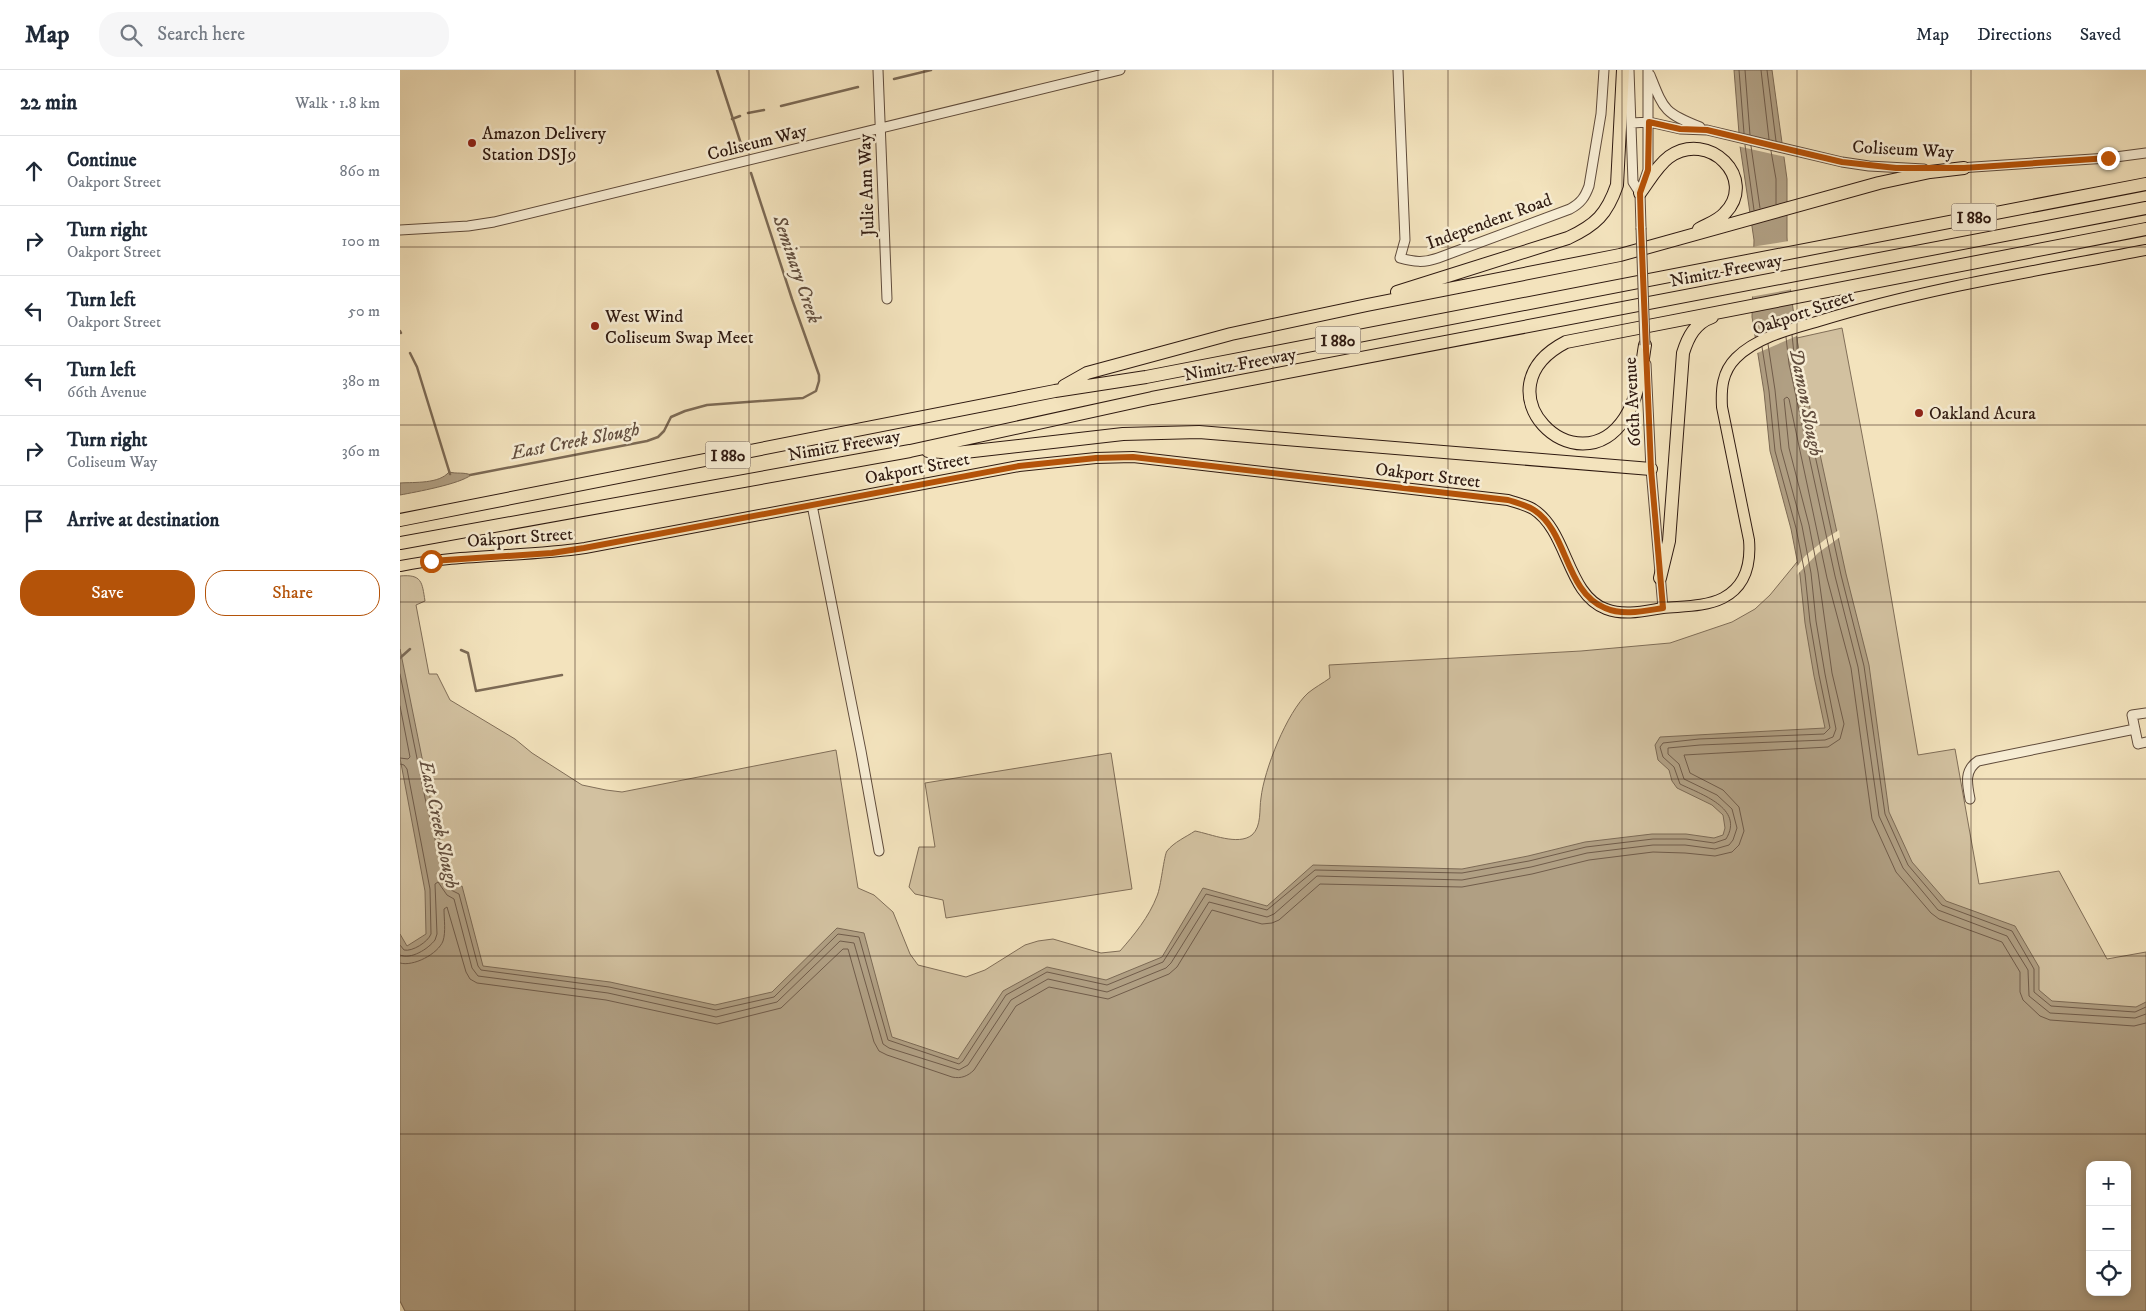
<!DOCTYPE html>
<meta charset="utf-8">
<style>
:root{--surface:#fff;--page:#f6f6f7;--text:#1f2937;--muted:#747a83;--line:#e0e1e3;--accent:#b45309}
body{margin:0;font-family:"IM FELL DW Pica",serif;background:var(--page);color:var(--text)}
.controls{position:absolute;right:15px;bottom:15px;display:grid;overflow:hidden;border-radius:10px;box-shadow:0 2px 8px #0003}
.controls button{width:45px;height:45px;display:grid;place-items:center;padding:0;border:0;border-bottom:1px solid var(--line);background:var(--surface);color:var(--text);font:25px sans-serif}
.stop{position:absolute;width:15px;height:15px;margin:-11px;border:4px solid #b45309;border-radius:50%;background:#fff}
.stop.end{background:#b45309;border-color:#fff;box-shadow:0 1px 5px #0008}
.list{margin:0;padding:0;list-style:none}
h2{display:flex;justify-content:space-between;align-items:center;height:65px;margin:0;padding:0 20px;font-size:21px}
h2 small{font-size:16px;font-weight:400;color:var(--muted)}
.list li{display:grid;grid-template-columns:32px 1fr auto;gap:15px;align-items:center;box-sizing:border-box;height:70px;padding:0 20px;border-top:1px solid var(--line)}
.list b{display:block;font-size:19px;white-space:nowrap}
.list p{margin:0;font-size:16px;white-space:nowrap;color:var(--muted)}
.list em{font-size:16px;font-style:normal;color:var(--muted)}
.actions{display:flex;gap:10px;padding:15px 20px}
.actions a{flex:1;padding:11px 0;border:1px solid var(--accent);border-radius:20px;text-align:center;font-size:18px;color:var(--accent)}
.actions .main{background:var(--accent);color:#fff}
.icon{flex:none;width:28px;height:28px;fill:none;stroke:currentColor;stroke-width:2;stroke-linecap:round;stroke-linejoin:round}
.map{position:relative;flex:none;width:1746px;height:1241px;overflow:hidden}
header{display:flex;align-items:center;gap:30px;box-sizing:border-box;height:70px;padding:0 25px;background:var(--surface);border-bottom:1px solid var(--line)}
header strong{font-size:24px}
nav{display:flex;gap:28px;margin-inline-start:auto;font-size:18px}
.search{width:350px;height:45px;background:var(--page);display:flex;align-items:center;gap:12px;box-sizing:border-box;padding:0 18px;border-radius:20px;color:var(--muted);font-size:19px}
main{display:flex}
aside{flex:1;background:var(--surface)}
.map>svg:first-child{display:block}
.green{fill:#d2c1a0;stroke:#806e58;fill-rule:evenodd}
.water{fill:#b09f83;stroke:#7c6a55;fill-rule:evenodd}
.pier{fill:#f3e3bd}
.lines{fill:none;stroke-linecap:round;stroke-linejoin:round}
.shore{stroke:#705c4a;stroke-width:1}
.stream{stroke:#7c6a55;stroke-width:2.5}
.minor-casing{stroke:#604c3c;stroke-width:11}
.major-casing{stroke:#2f1a11;stroke-width:12}
.highway-casing{stroke:#2f1a11;stroke-width:14}
.minor{stroke:#f7edd4;stroke-width:9}
.major{stroke:#f3e3bd;stroke-width:10}
.highway{stroke:#f3e3bd;stroke-width:12}
.minor-bridge-casing{stroke:#604c3c;stroke-width:11;stroke-linecap:butt}
.minor-bridge{stroke:#f7edd4;stroke-width:9}
.route{stroke:#b45309;stroke-width:6}
.grid{fill:none;stroke:#2f1a11;stroke-width:1;stroke-opacity:0.55}
.poi-dot{fill:#8f2418;stroke:#f7edd4;stroke-width:2}
.labels{text-anchor:middle;stroke-width:5;stroke-linejoin:round;paint-order:stroke}
.shield{fill:#f7edd4;stroke:#6b594c;stroke-width:1}
.shield-label{font-size:16px;font-weight:bold;fill:#2f1a11}
.poi-label{font-size:18px;fill:#2f1a11;stroke:#f7edd4;text-anchor:start}
.street-label{font-size:18px;fill:#2f1a11;stroke:#f7edd4}
.water-label{font-size:19px;font-style:italic;fill:#634f3f;stroke:#f7edd4}
</style>
<header>
<strong>Map</strong>
<div class="search"><svg class="icon" aria-label="search" viewBox="0 0 24 24"><circle cx="10" cy="10" r="6"/><path d="M15 15l6 6"/></svg>Search here</div>
<nav><a>Map</a><a>Directions</a><a>Saved</a></nav>
</header>
<main>
<aside>
<h2>22 min<small>Walk · 1.8 km</small></h2>
<ul class="list">
<li><svg class="icon" aria-label="ahead" viewBox="0 0 24 24"><path d="M12 20V5M6 11l6-6 6 6"/></svg><div><b>Continue</b><p>Oakport Street</p></div><em>860 m</em></li>
<li><svg class="icon" aria-label="right" viewBox="0 0 24 24"><path d="M7 20v-9h11M14 6l5 5-5 5"/></svg><div><b>Turn right</b><p>Oakport Street</p></div><em>100 m</em></li>
<li><svg class="icon" aria-label="left" viewBox="0 0 24 24"><path d="M17 20v-9H6M10 6l-5 5 5 5"/></svg><div><b>Turn left</b><p>Oakport Street</p></div><em>50 m</em></li>
<li><svg class="icon" aria-label="left" viewBox="0 0 24 24"><path d="M17 20v-9H6M10 6l-5 5 5 5"/></svg><div><b>Turn left</b><p>66th Avenue</p></div><em>380 m</em></li>
<li><svg class="icon" aria-label="right" viewBox="0 0 24 24"><path d="M7 20v-9h11M14 6l5 5-5 5"/></svg><div><b>Turn right</b><p>Coliseum Way</p></div><em>360 m</em></li>
<li><svg class="icon" aria-label="arrive" viewBox="0 0 24 24"><path d="M6 21V4h12l-3 4 3 4H6"/></svg><div><b>Arrive at destination</b></div></li>
</ul>
<div class="actions"><a class="main">Save</a><a>Share</a></div>
</aside>
<div class="map">
<svg width="1746" height="1241" viewBox="0 0 1746 1241">
<rect width="100%" height="100%" fill="#f3e3bd"/>
<filter id="stains"><feTurbulence type="fractalNoise" baseFrequency=".004" numOctaves="4"/><feColorMatrix values="0 0 0 0 .2 0 0 0 0 .09 0 0 0 0 .02 0 0 0 .5 -.17"/></filter>
<radialGradient id="worn" r=".72"><stop offset=".6" stop-color="#630" stop-opacity="0"/><stop offset="1" stop-color="#630" stop-opacity=".3"/></radialGradient>
<path class="green" d="M1442,258L1477,444L1518,685L1555,679L1579,814L1659,801L1707,889L1746,882V1241H5L0,1231V506C22,504 22,512 25,531L16,535L29,604H37L50,630L115,669L132,683L182,715L206,720L222,722L436,680L458,818L474,825L493,842L510,884L518,895L566,907L585,900L625,875L638,871L653,869L701,883L720,881C734,865 749,847 757,826C761,817 764,785 767,781C774,772 786,767 795,761C811,764 838,776 852,765C862,756 859,739 861,728C864,700 887,642 908,623C914,618 923,613 930,608L929,595L1181,581L1270,573L1332,552L1355,539L1370,525L1406,481L1400,292L1397,268ZM1690,1095H1727V1222H1690Z
M711,683L732,819L546,848L543,830L515,824L509,817L519,777H535L525,713Z"/>
<path class="water" d="M1334,0H1372L1387,109V167L1389,208L1400,292L1446,504L1469,595L1489,742L1512,792L1546,831L1615,856L1639,897V920L1652,931L1736,937L1746,932V1241H5L0,1231V864L7,876L26,864L25,821L0,688V579L30,727L48,805L55,817L62,816L83,896L210,912L315,935L372,922L437,858L464,863L492,967L558,989L603,921L647,897L706,910L762,887L803,818L867,836L913,795L1062,799L1128,786L1185,772L1252,764H1286L1314,768L1323,765L1325,758L1323,745L1312,735L1277,718L1272,711L1269,700L1258,690L1255,675L1260,667L1425,658L1414,606L1405,553L1400,505L1391,459L1370,381L1364,322L1352,247L1354,170L1340,76ZM1690,1095H1727V1222H1690Z
M49,402C57,404 64,402 71,405C60,414 16,422 0,425V413C15,412 39,414 49,402Z"/>
<path class="pier" d="M1336,62L1384,73L1386,87L1337,76Z
M1389,171L1393,219L1350,227L1351,177Z
M1398,251L1399,265L1355,284L1353,268Z
M1439,460L1440,467L1418,483L1397,505L1396,498L1405,486L1428,467Z"/>
<g class="lines">
<path class="shore" d="M1339,0L1344,63
M1345,0L1350,65
M1361,0L1369,69
M1367,0L1376,71
M1345,75L1354,140
M1351,76L1360,138
M1371,81L1376,109V134
M1392,265L1395,293L1441,505L1464,596L1485,744L1508,795L1542,835L1612,861L1634,899V922L1651,936L1735,942L1746,937
M1386,267L1389,294L1435,506L1458,597L1479,746L1503,798L1538,840L1607,866L1628,900L1629,926L1650,943L1735,948L1746,944
M0,604L25,728L44,806L51,820L59,824L78,896L81,900L209,917L316,940L374,927L438,864L459,867L488,970L559,994L563,991L606,925L647,902L707,915L763,892L806,824L867,840L915,800L1062,803L1129,791L1186,777L1253,769H1286L1314,773L1326,769C1345,738 1300,724 1280,714L1274,697L1263,687L1260,677L1263,673L1299,669L1424,664L1430,658L1419,605L1410,552L1405,504L1396,458L1375,381L1369,321L1362,277
M0,636L10,687L8,689L0,688
M0,694L4,695L7,699L30,819L31,864C28,872 12,882 4,880L0,875
M0,885C11,890 28,879 35,870L37,864L35,814L38,812L47,825L54,829L72,898L78,906L208,923L316,947L377,932L440,871L454,873L483,974L489,978L559,1000L568,995L611,930L648,909L707,922L766,898L771,893L809,832L867,847L874,844L917,806L1062,810L1131,797L1187,783L1253,775H1285L1315,779L1329,775L1333,770L1337,758L1332,739L1317,725L1284,709L1279,694L1268,684V678L1300,675L1425,670L1433,667L1436,659L1425,604L1416,551L1411,503L1402,456L1381,379L1375,320L1368,274
M0,893C13,897 38,884 43,871C46,862 44,849 44,839L47,837L66,902L70,909L77,913L206,930L317,954L381,938L443,879H448L474,972L479,981L487,985L552,1007C561,1009 568,1006 574,1000L616,936L649,917L708,929L769,904L777,897L812,840L862,854L872,853L879,850L920,814L1062,817L1132,804L1189,790L1253,782L1285,783L1315,786L1332,782L1339,775L1344,761L1339,737L1323,720L1290,703L1284,685L1428,677L1440,669L1444,654L1432,603L1418,502L1409,455L1389,378L1384,329L1387,327L1389,329L1427,508L1451,598L1472,749L1496,802L1531,843L1539,849L1602,872L1620,902V922L1623,930L1640,946L1650,950L1734,956L1746,953"/>
<path class="stream" d="M317,0L343,80
M494,9L531,0
M381,36L458,17
M348,43L364,40
M332,49L340,46
M0,261L1,263
M10,283L17,297L50,404
M70,405L247,371L258,367L264,361L271,347L285,341L307,335L403,328L416,321L419,311V305L392,229L351,103
M61,580L68,583L76,621L162,605
M0,588L10,579"/>
<g class="minor-casing">
<path id="minor" d="M478,0L487,229
M998,0L1005,170L1000,188C1014,192 1024,193 1038,188L1170,139C1181,133 1185,127 1189,116L1201,44L1204,0
M1229,0L1233,112L1240,123
M1250,5C1264,40 1264,43 1300,57
M1232,53L1249,52L1280,59L1307,60L1442,92L1469,96L1524,99
M1559,98L1708,88L1746,83
M1241,158L1240,123L1248,100V0
M0,160L68,156L94,152L720,0
M1246,294L1251,399L1263,538
M412,435L461,681L479,781
M1746,643L1732,645L1738,674L1746,672
M1570,729C1567,714 1564,700 1578,691L1735,659"/>
</g>
<g class="major-casing">
<path id="major" d="M0,496C61,484 123,487 185,478L619,396L696,388L733,387L1108,430C1117,433 1126,435 1133,439C1168,461 1167,525 1206,539C1225,546 1244,541 1263,538C1283,536 1305,537 1323,528C1346,516 1351,494 1349,470L1322,337C1321,319 1322,302 1336,288C1357,267 1391,259 1419,251C1526,218 1636,201 1746,180"/>
</g>
<g class="highway-casing">
<path id="highway" d="M1240,123C1249,111 1257,96 1269,87C1309,59 1358,109 1325,143C1318,151 1308,154 1299,159
M997,222L1168,168C1196,155 1207,144 1217,115L1223,0
M1245,275C1241,300 1239,326 1225,348C1177,421 1075,319 1166,272L1746,159
M664,316L687,303L831,264L967,235L1220,185L1479,113L1530,102L1564,98
M528,381L556,383L723,364L799,362L1251,399
M0,450L655,321L746,307L1746,114
M0,473L510,381L752,328L1746,138
M1260,508L1269,471L1283,283C1288,267 1295,253 1312,247"/>
</g>
<use href="#minor" class="minor"/>
<use href="#major" class="major"/>
<use href="#highway" class="highway"/>
<g class="minor-bridge-casing">
<path id="minor-bridge" d="M1241,158L1245,275"/>
</g>
<use href="#minor-bridge" class="minor-bridge"/>
</g>
<g class="lines">
<path class="route" d="M31,491L152,483L184,478L619,396L696,388L733,387L1108,430C1117,433 1126,435 1134,440C1168,462 1165,522 1205,538C1223,546 1244,541 1263,538L1251,399L1241,158L1240,123L1248,100L1249,52L1280,59L1307,60L1442,92L1496,98H1564L1708,88"/>
</g>
<path class="grid" d="M175,0V1241M349,0V1241M524,0V1241M698,0V1241M873,0V1241M1048,0V1241M1222,0V1241M1397,0V1241M1571,0V1241M0,177H1746M0,355H1746M0,532H1746M0,709H1746M0,886H1746M0,1064H1746"/>
<g class="poi-dot">
<circle cx="72" cy="73" r="5"/>
<circle cx="195" cy="256" r="5"/>
<circle cx="1519" cy="343" r="5"/>
</g>
<g class="labels">
<g class="shield">
<rect x="1551.5" y="133.5" width="45" height="27" rx="4"/>
<rect x="915.5" y="256.5" width="45" height="27" rx="4"/>
<rect x="305.5" y="371.5" width="45" height="27" rx="4"/>
</g>
<g class="shield-label">
<text x="1574" y="153">I 880</text>
<text x="938" y="276">I 880</text>
<text x="328" y="391">I 880</text>
</g>
<g class="poi-label">
<text x="82" y="69">Amazon Delivery<tspan x="82" dy="21">Station DSJ9</tspan></text>
<text x="205" y="252">West Wind<tspan x="205" dy="21">Coliseum Swap Meet</tspan></text>
<text x="1529" y="349">Oakland Acura</text>
</g>
<g class="street-label">
<text transform="translate(357 72) rotate(-14)" y="6">Coliseum Way</text>
<text transform="translate(1503 79) rotate(3)" y="6">Coliseum Way</text>
<text transform="translate(466 115) rotate(-92)" y="6">Julie Ann Way</text>
<text transform="translate(1089 151) rotate(-20)" y="6">Independent Road</text>
<text transform="translate(1326 200) rotate(-11)" y="6">Nimitz Freeway</text>
<text transform="translate(1403 242) rotate(-19)" y="6">Oakport Street</text>
<text transform="translate(840 294) rotate(-11)" y="6">Nimitz Freeway</text>
<text transform="translate(1232 332) rotate(-93)" y="6">66th Avenue</text>
<text transform="translate(444 375) rotate(-10)" y="6">Nimitz Freeway</text>
<text transform="translate(517 398) rotate(-11)" y="6">Oakport Street</text>
<text transform="translate(1028 405) rotate(7)" y="6">Oakport Street</text>
<text transform="translate(120 467) rotate(-4)" y="6">Oakport Street</text>
</g>
<g class="water-label">
<text transform="translate(398 199) rotate(71)" y="7">Seminary Creek</text>
<text transform="translate(1407 332) rotate(79)" y="7">Damon Slough</text>
<text transform="translate(175 370) rotate(-11)" y="7">East Creek Slough</text>
<text transform="translate(40 754) rotate(78)" y="7">East Creek Slough</text>
</g>
</g>
<rect width="100%" height="100%" filter="url(#stains)"/>
<rect width="100%" height="100%" fill="url(#worn)"/>
</svg>
<div class="controls">
<button>+</button>
<button>−</button>
<button><svg class="icon" aria-label="locate" viewBox="0 0 24 24"><circle cx="12" cy="12" r="6"/><path d="M12 2v4M12 18v4M2 12h4M18 12h4"/></svg></button>
</div>
<div class="stop" style="left:31px;top:491px"></div>
<div class="stop end" style="left:1708px;top:88px"></div>
</div>
</main>
